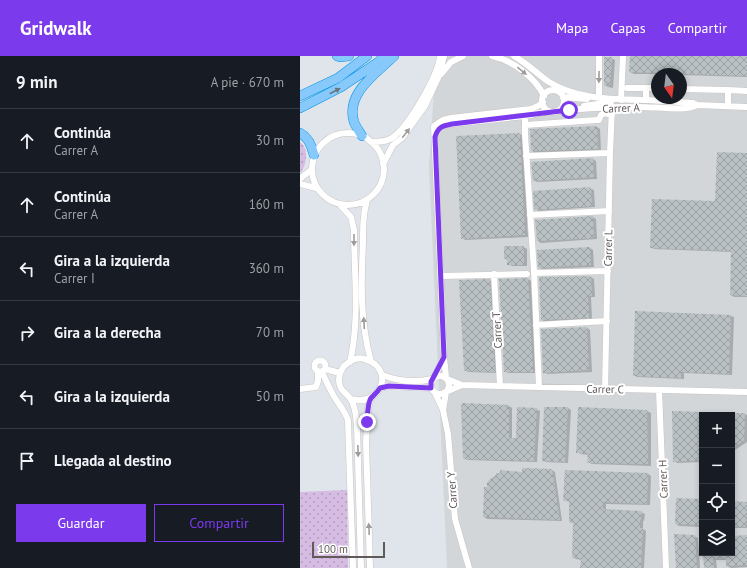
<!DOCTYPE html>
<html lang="es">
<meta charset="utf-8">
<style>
:root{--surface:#171b24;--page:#20242c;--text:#f1f3f6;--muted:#9ea1a6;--line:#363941;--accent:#7c3aed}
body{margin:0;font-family:"PT Sans",sans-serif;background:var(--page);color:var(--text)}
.controls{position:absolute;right:12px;bottom:12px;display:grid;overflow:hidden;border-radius:0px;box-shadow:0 2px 6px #0003}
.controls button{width:36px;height:36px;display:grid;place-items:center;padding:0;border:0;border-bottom:1px solid var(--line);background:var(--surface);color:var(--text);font:20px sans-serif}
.compass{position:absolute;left:351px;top:12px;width:36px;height:36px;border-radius:50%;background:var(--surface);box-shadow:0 2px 6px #0003;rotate:166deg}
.scale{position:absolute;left:12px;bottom:10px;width:73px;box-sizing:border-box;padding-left:4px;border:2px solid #605a58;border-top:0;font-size:11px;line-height:14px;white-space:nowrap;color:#605a58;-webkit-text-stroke:3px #fff;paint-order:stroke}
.stop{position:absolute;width:12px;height:12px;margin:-9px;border:3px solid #7c3aed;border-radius:50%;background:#fff}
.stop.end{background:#7c3aed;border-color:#fff;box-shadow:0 1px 4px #0008}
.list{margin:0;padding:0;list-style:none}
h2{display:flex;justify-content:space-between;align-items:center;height:52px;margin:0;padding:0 16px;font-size:17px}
h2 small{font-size:13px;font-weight:400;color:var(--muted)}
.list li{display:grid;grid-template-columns:26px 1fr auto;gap:12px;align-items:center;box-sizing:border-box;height:64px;padding:0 16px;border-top:1px solid var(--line)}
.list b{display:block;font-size:15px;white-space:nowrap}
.list p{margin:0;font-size:13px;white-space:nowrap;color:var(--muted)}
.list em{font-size:13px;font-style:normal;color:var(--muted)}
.actions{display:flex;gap:8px;padding:12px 16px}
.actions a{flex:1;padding:9px 0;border:1px solid var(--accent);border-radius:0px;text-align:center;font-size:14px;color:var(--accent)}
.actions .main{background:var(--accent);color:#fff}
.icon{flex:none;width:22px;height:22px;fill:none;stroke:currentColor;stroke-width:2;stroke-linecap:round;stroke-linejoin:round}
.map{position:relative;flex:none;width:447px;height:512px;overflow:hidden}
header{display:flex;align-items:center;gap:24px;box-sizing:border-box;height:56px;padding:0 20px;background:var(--accent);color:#fff}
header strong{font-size:19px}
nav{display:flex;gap:22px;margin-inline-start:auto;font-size:14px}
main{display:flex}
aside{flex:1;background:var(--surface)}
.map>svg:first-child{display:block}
.industrial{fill:#d2d6d9;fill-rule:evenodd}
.grass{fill:url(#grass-dots)}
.shadow{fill:#0003}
.building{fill:url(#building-cross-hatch)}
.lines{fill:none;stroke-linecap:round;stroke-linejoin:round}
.minor-casing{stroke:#cac5c3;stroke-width:7}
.highway-casing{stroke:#0593e5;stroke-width:10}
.minor{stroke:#fff;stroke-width:6}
.highway{stroke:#87c9fa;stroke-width:9}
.oneway{fill:#a09c9b}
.oneway2{fill:#6a7680}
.route{stroke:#7c3aed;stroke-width:5}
.labels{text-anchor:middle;stroke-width:4;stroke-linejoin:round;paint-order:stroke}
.street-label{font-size:11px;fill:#605a58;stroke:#fff}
</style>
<header>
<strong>Gridwalk</strong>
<nav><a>Mapa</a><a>Capas</a><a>Compartir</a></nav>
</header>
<main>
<aside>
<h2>9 min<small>A pie · 670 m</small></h2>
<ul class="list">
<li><svg class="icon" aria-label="ahead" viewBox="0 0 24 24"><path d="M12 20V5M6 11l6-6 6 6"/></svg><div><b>Continúa</b><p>Carrer A</p></div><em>30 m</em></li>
<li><svg class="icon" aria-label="ahead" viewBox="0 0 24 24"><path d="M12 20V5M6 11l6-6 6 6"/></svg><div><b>Continúa</b><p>Carrer A</p></div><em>160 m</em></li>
<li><svg class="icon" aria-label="left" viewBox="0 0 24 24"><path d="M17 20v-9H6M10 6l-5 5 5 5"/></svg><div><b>Gira a la izquierda</b><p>Carrer I</p></div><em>360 m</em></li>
<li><svg class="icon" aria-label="right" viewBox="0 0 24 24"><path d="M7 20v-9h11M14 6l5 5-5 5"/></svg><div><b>Gira a la derecha</b></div><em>70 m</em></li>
<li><svg class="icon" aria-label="left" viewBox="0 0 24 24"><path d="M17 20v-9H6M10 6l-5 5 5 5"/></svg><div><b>Gira a la izquierda</b></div><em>50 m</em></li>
<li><svg class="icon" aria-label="arrive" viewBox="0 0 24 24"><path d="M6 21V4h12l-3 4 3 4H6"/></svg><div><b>Llegada al destino</b></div></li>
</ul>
<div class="actions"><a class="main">Guardar</a><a>Compartir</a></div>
</aside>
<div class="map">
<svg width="447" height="512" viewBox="0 0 447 512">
<defs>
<pattern id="grass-dots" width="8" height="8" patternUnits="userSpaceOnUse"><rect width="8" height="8" fill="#d6bbe3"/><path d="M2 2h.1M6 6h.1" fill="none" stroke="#b19bbb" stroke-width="1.8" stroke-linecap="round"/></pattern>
<pattern id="building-cross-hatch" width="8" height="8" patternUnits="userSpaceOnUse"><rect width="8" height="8" fill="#b9c1c4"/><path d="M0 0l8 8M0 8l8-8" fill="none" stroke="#9aa0a2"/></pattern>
</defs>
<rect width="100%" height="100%" fill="#dfe5eb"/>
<path class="industrial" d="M140,0H447V512H147L129,111L134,33ZM357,18H381V42H357ZM402,359H432V497H402Z"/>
<path class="grass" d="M0,86C9,92 7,109 0,117Z
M47,434L48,512H0V436Z"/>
<path class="shadow" d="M331,0H447V21L381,19V18H334L330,16Z
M311,2L315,4L313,32L308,31L305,29Z
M297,71L300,73L301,94L235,97L232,95Z
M220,78L223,80L228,181L165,184L162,182Z
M447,98V241H434L431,239L432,196L354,193L351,191L416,146Z
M293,103L296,105L297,123L237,126L234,124Z
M291,133L294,134L295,151L239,155L235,153L234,136Z
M293,161L296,163L297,183L241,187L238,185Z
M223,191L227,193V210H212L208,208V204L205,203Z
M290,192L293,194L294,211L243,213L239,212Z
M291,221L294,223L295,241H291L292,263L245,266L242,264Z
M228,223L231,225L236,317H208L205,315Z
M190,224L193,226L198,317L168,316L165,314Z
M431,260L434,261L432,319L384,317V323L337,321L334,319Z
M287,272L290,274L292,316L247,318L244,316Z
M209,350L212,352V383H217L236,353L240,355L237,406L167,404L164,402Z
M268,352L271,354L268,407L246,406L243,404Z
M279,352L347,355L351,357V410L292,408L288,406L289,399L281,398L277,396Z
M373,356L445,358L447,359V386L432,396V359H402V406L377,407L374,405Z
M252,414L255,416L262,465L187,463L184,461L222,417Z
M265,415L348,418L351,420L350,449L306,448V454L341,456L345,458L344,465H343V473L346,475L344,512H281L282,504L276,503L273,501L274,468L270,466V446L264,444Z
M402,444V471L379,470L376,468Z
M432,446L447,447V472H432Z
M394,480L398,482L400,512H377Z
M447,480V511L431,512L427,510V504H416L417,512L405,511L404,497H432V481Z"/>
<path class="building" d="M330,0H447V20L329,16Z
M304,1H312L310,30H304Z
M297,70L298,93L231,95L230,73Z
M220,77L225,179L161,183L156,80Z
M417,96L447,97V240L430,239L431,195L350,192L352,143L415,145Z
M293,102L294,121L233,125L231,106Z
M291,131L292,150L234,154L233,135Z
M293,160L294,182L237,185L235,164Z
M204,190H224V209H207V203H204Z
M290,191L291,209L238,212L237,194Z
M291,220L292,240H288L289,262L241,264L239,221Z
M228,222L233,316H204L199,223Z
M190,223L195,316L164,315L159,224Z
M335,255L431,259L429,318L381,316V322L333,320Z
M287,271L289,314L243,317L241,273Z
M162,347L209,349V382H216L217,351L237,352L234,405L163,403L161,349Z
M244,351H268L265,406L242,405Z
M278,351L347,354L348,408L287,407L288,397H276Z
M372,355L402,356V404L373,406Z
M432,357H445L444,384L432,393Z
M222,412L252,413L260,464L183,461L184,431H187V427L190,423L196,419V417H200V414L222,416Z
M265,414L348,417L347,448L303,446V453L342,455L341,464L340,463V472H343L341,512H280L281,502H272L273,467L269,466V445H263Z
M376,442L402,443V469L375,468Z
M432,445L447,446L446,471L432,470Z
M374,478L395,479L397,512H376Z
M447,479V509L426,510V502L413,503L414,511L404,512L403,497H432V480Z"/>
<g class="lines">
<g class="minor-casing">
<path id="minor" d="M192,0C212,4 235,21 244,40
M214,0C227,7 237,18 249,26C278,44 314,43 347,44C362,45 377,46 393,47L397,49L447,51
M141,18L151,6L163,0
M327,32H346
M381,33L428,34V50
M428,34L447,35
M242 45a11 11 0 1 1 22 0a11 11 0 1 1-22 0Z
M263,41L287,43
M299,42V0
M321,44L323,0
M346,44V32H357
M284,50L311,46
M225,54V78L234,215L239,331
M258,55C284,52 310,51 336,51C352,50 384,56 397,49
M225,69L297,64H299L301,59L305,57L312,59
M12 113a36 36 0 1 1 72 0a36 36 0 1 1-72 0Z
M135,80L136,75L142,69L225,60L249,55
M71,86C78,86 86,86 92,82C109,70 138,20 140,0
M226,100L310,97
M83,108L93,89L102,82L125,50L138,22L144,0
M0,123L11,114
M0,128L16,132
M67,144C63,158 63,172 63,187C61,226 60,267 71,305
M40,149L51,161L54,174C54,217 60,263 50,306
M230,159L309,155
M234,217L308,215
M194,218L200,330
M141,220L227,218
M236,269L307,265
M144,301L134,70L143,64L151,62L231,53L238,50L243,46
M14.5 310a5.5 5.5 0 1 1 11 0a5.5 5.5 0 1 1-11 0Z
M25,313L40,317
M22,316C26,325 30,334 35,342C40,350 46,356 48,365L53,512
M82,319C98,325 115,327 132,323
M131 329a9 9 0 1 1 18 0a9 9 0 1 1-18 0Z
M134,322L144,301L146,321
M147,323L162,329L148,335
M162,329L447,336
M80,332L89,330L131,332
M0,333L16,331L18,325V316
M305,333L310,97L312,51
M359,334L366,512
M135,337L143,354L146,336
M51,343C81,351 95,314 67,304C61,301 55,302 49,306C43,310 39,316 39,324C39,336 47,336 51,344C56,351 56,362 57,370L61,512
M143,354L148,378L155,463L169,512
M70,512L66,387L68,352L71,342"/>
</g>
<g class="highway-casing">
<path id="highway" d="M37,0L40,1L49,0
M0,40L38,22L67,0
M0,52L41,31L77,7L85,0
M0,77C9,82 11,89 14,99
M62,80C59,75 56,71 54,66C45,37 77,17 94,0"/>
</g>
<use href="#minor" class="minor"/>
<use href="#highway" class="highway"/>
</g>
<defs><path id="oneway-solid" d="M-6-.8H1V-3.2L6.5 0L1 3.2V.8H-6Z"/></defs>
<g class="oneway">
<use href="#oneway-solid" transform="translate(222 15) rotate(39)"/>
<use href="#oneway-solid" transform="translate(299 21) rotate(91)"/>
<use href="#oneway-solid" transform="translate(106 77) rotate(-52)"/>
<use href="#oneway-solid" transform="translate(54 184) rotate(90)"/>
<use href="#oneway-solid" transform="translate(64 267) rotate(-93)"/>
<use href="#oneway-solid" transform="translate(58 395) rotate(89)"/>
<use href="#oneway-solid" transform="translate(69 473) rotate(-92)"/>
</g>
<use class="oneway2" href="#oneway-solid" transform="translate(35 35) rotate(-28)"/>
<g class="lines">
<path class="route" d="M67,366C68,359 67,348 71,342C74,339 77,337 80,332L89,330L131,332V326L144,301L135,81C138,71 142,70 152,68L269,54"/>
</g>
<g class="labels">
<g class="street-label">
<text transform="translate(321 52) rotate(-2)" y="4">Carrer A</text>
<text transform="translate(308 192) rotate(-89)" y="4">Carrer L</text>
<text transform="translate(197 274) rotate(-93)" y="4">Carrer T</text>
<text transform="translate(305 333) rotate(1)" y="4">Carrer C</text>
<text transform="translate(363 423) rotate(-92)" y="4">Carrer H</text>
<text transform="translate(152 434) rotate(-94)" y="4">Carrer Y</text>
</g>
</g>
</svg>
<div class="controls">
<button>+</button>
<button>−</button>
<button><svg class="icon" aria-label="locate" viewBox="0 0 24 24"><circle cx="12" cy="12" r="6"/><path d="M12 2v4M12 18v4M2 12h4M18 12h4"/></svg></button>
<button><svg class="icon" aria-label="layers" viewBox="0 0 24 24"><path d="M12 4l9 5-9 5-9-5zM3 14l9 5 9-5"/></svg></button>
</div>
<svg class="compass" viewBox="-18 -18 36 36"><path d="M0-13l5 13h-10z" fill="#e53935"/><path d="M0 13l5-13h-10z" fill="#9ea1a6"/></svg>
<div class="scale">100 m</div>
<div class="stop" style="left:269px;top:54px"></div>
<div class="stop end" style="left:67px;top:366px"></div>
</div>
</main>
